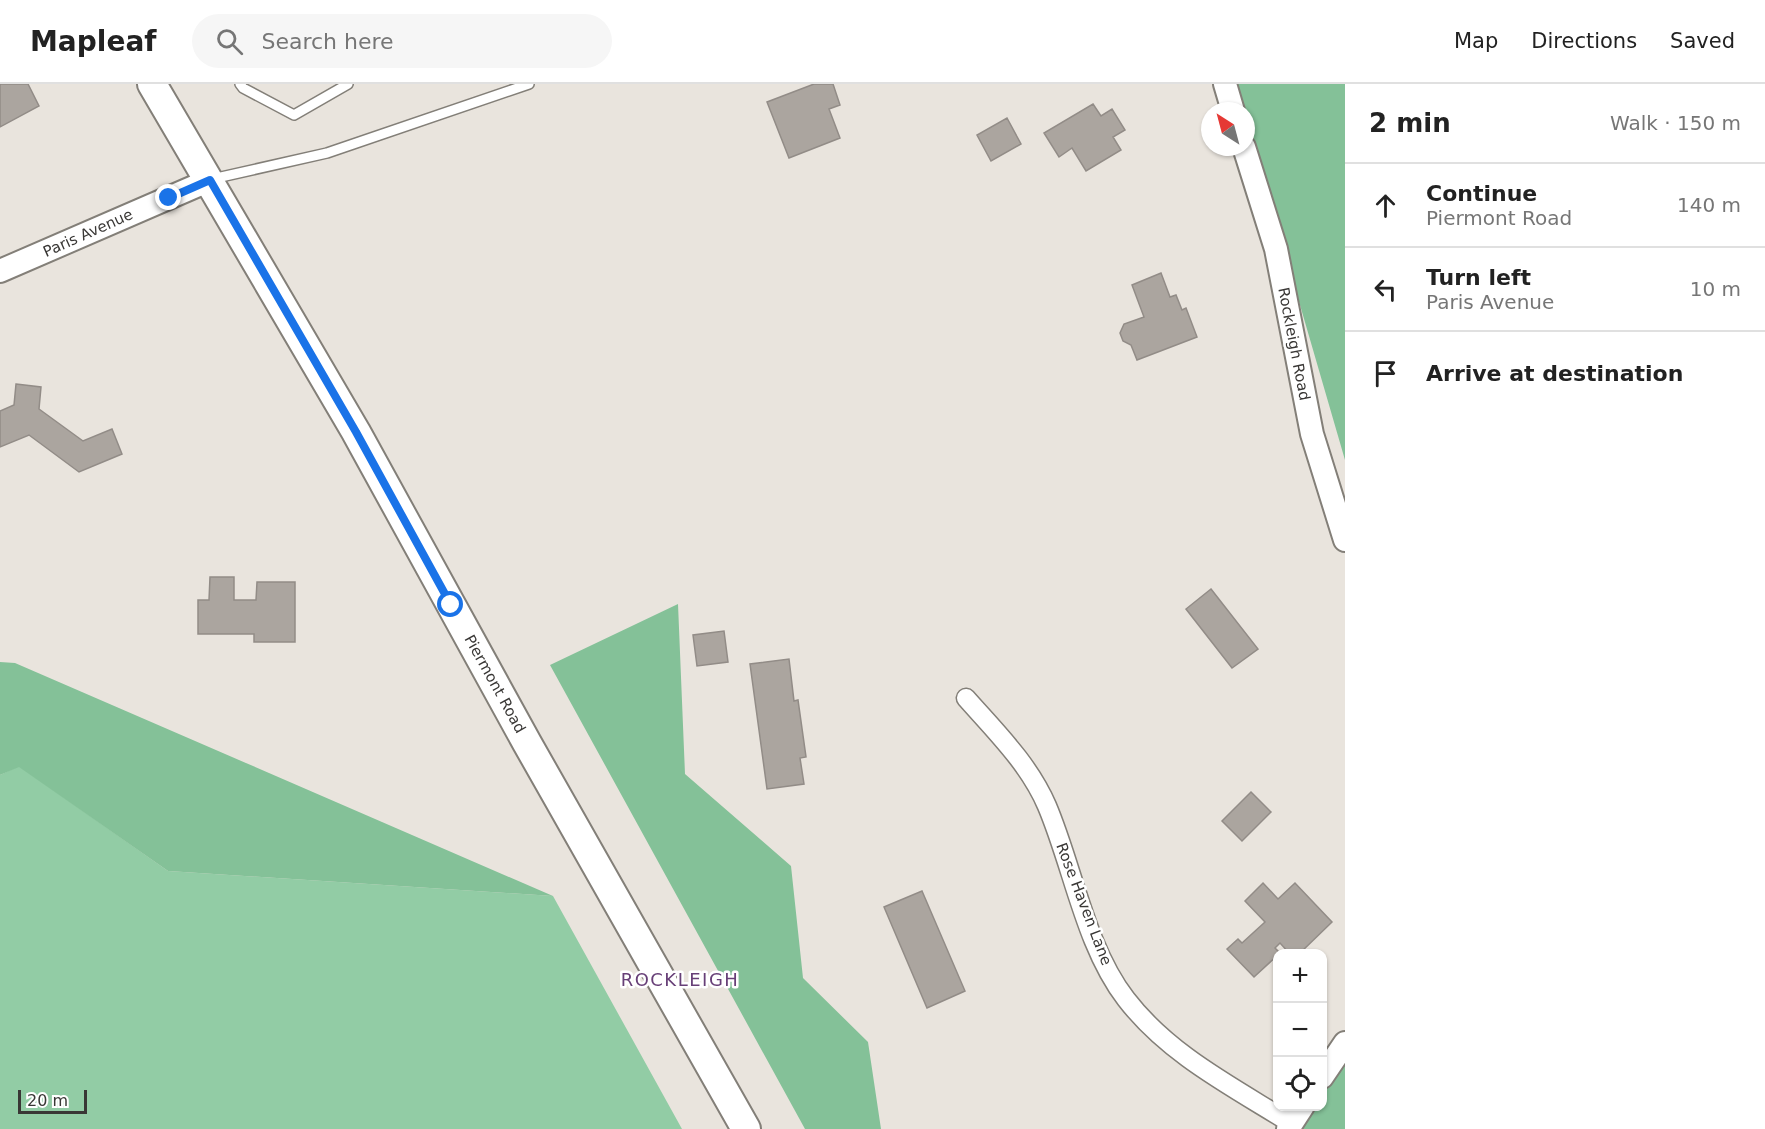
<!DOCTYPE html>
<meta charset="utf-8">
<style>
:root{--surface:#fff;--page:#f6f6f6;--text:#222;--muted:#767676;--line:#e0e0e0}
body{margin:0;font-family:"DejaVu Sans",sans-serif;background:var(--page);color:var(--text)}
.controls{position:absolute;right:18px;bottom:18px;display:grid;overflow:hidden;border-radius:12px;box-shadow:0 2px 4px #0004}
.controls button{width:54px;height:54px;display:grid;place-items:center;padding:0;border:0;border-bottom:2px solid var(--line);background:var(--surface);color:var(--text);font:30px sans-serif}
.compass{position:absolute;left:1201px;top:18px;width:54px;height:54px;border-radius:50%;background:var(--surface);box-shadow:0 2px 4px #0004;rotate:324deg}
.scale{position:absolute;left:18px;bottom:15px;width:69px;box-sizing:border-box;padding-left:6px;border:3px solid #393735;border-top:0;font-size:16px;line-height:21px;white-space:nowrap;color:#393735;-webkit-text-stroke:4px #fff;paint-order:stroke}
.stop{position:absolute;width:18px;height:18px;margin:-14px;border:4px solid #1a73e8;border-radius:50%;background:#fff}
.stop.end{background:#1a73e8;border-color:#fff;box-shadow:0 2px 6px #0008}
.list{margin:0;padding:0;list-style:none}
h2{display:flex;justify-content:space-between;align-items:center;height:78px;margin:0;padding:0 24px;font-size:26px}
h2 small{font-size:20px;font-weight:400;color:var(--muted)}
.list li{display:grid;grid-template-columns:39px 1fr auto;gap:18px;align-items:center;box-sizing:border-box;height:84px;padding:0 24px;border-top:2px solid var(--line)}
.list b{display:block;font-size:22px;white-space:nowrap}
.list p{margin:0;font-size:20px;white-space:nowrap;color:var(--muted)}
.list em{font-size:20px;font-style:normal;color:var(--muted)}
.icon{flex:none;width:33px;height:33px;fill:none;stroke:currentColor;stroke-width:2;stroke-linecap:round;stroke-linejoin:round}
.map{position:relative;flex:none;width:1345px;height:1045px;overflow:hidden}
header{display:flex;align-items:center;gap:36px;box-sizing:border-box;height:84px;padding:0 30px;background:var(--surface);border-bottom:2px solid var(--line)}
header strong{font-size:28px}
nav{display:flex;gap:33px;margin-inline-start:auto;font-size:21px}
.search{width:420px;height:54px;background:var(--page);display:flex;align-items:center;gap:15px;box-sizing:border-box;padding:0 21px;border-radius:33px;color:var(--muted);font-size:22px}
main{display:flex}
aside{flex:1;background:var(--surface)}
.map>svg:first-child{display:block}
.green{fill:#92cca5}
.forest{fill:#84c198}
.building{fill:#aba59f;stroke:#928c87;stroke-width:1.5}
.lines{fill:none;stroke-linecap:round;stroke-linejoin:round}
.service-casing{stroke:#837f78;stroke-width:12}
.minor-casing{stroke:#837f78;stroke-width:21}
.tertiary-casing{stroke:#837f78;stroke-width:26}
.primary-casing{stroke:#837f78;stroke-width:32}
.service{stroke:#fff;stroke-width:9}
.minor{stroke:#fff;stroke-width:18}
.tertiary{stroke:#fff;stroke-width:22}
.primary{stroke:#fff;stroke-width:28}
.route{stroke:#1a73e8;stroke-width:8}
.labels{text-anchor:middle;stroke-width:5;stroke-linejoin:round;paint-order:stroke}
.street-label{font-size:15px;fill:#393735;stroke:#fff}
.quarter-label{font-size:18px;letter-spacing:1.5px;fill:#673f77;stroke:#fff}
</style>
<header>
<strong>Mapleaf</strong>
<div class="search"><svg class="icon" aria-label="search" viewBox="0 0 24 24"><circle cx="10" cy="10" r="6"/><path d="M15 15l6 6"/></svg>Search here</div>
<nav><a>Map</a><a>Directions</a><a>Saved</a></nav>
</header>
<main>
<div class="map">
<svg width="1345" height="1045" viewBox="0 0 1345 1045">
<rect width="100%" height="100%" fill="#e9e4dd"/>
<path class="green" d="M19,682L168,787L553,812L682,1045H0V691Z"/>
<path class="forest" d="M1236,0H1345V376L1246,35V27H1244Z
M678,520L685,690L791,782L803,894L868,958L881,1045H805L550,581Z
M0,578L15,579L553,812L168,787L19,683L0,691Z
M1345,974V1045H1298L1313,1023L1322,1022L1323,1009Z"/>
<path class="building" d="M0,0H28L39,22L0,43Z
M814,0H833L840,21L829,25L840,54L789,74L767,18Z
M1093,20L1101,32L1112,25L1125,46L1113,53L1121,66L1086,87L1072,64L1059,73L1044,49Z
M1007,34L1021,60L991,77L977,51Z
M1161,189L1170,213L1176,211L1182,226L1186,224L1197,253L1137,276L1131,261L1123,257L1120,249L1124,240L1144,233L1132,201Z
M16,300L41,303L39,325L83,357L112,345L122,370L79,388L29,351L0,363V327L14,321Z
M210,493H234V516H256L257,498H295V558H254V550H198V516H209Z
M1211,505L1258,565L1232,584L1186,525Z
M724,547L728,578L697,582L693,551Z
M789,575L794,617L798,616L806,673L800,674L804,700L767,705L750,580Z
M1251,708L1271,728L1242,757L1222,737Z
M1263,799L1278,815L1295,799L1332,838L1299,870H1290L1280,859L1275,864L1280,869L1254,893L1227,865L1238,855L1242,859L1265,838L1245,817Z
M922,807L965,907L927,924L884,823Z"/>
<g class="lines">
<g class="service-casing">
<path id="service" d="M240,0L243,4L294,31L348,0
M212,95L327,69L529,0"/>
</g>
<g class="minor-casing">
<path id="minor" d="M966,614C996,648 1029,680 1047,722C1073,783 1085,862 1126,915C1169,971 1233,1003 1292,1040"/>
</g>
<g class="tertiary-casing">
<path id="tertiary" d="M1225,0L1233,27
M1244,63L1276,165L1312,350L1345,456
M0,187L210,96
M1322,993L1345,959
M1288,1045L1303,1022"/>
</g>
<g class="primary-casing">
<path id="primary" d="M152,0L356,348L527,659L746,1045"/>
</g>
<use href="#service" class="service"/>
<use href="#minor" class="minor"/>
<use href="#tertiary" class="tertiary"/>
<use href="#primary" class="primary"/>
</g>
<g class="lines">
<path class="route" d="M169,114L210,96L356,348L451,521"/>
</g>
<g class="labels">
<g class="street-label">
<text transform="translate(88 149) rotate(-24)" y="5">Paris Avenue</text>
<text transform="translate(1294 260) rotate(79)" y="5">Rockleigh Road</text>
<text transform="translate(495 600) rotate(61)" y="5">Piermont Road</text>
<text transform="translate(1084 820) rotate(69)" y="5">Rose Haven Lane</text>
</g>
<g class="quarter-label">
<text x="680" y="902">ROCKLEIGH</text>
</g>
</g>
</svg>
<div class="controls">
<button>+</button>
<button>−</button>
<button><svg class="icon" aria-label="locate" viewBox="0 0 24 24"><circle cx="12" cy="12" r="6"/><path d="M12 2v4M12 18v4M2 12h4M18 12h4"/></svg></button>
</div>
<svg class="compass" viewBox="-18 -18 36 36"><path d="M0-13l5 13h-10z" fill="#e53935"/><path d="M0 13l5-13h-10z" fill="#767676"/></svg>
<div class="scale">20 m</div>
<div class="stop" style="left:451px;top:521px"></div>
<div class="stop end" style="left:169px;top:114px"></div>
</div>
<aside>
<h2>2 min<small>Walk · 150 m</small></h2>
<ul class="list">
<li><svg class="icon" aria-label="ahead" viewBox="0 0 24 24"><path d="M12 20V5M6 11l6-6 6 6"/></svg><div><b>Continue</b><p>Piermont Road</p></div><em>140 m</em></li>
<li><svg class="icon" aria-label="left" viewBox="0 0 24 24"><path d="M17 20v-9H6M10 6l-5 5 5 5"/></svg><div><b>Turn left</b><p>Paris Avenue</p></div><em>10 m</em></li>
<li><svg class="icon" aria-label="arrive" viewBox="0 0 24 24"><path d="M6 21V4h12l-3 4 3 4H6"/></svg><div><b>Arrive at destination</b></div></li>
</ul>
</aside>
</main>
